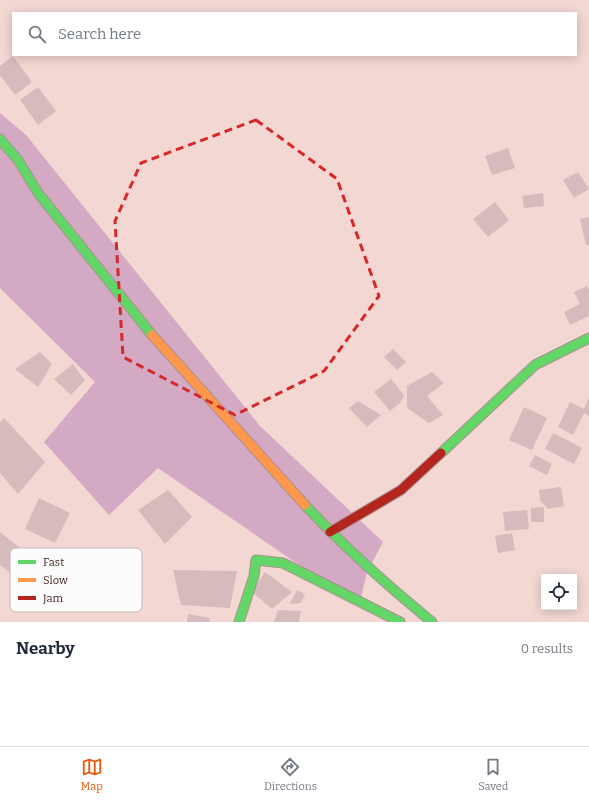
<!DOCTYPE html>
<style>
:root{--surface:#fff;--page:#f2f2f3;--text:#1f2937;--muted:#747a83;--line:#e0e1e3;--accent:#ea580c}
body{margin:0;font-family:Bitter,serif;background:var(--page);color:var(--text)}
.controls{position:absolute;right:12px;bottom:12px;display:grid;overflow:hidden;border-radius:0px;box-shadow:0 2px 10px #0003}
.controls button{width:36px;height:36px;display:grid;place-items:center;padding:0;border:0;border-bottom:1px solid var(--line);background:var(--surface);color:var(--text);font:20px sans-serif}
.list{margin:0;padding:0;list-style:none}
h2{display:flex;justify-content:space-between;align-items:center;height:52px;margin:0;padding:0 16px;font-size:17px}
h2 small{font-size:13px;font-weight:400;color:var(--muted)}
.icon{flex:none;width:22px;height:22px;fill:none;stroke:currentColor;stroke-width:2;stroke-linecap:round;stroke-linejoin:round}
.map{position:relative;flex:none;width:589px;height:622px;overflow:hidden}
.search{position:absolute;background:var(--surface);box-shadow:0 2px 10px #0003;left:12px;right:12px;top:12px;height:44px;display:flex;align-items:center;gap:10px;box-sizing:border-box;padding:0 14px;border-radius:0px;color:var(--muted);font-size:15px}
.sheet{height:124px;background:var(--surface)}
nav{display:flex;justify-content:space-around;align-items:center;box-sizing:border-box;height:56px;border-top:1px solid var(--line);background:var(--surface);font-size:11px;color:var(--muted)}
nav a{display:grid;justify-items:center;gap:2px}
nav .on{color:var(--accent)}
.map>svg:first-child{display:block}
.forest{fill:#d3a9c4}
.building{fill:#d6bbbc}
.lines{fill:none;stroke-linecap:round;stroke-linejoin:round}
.fast-casing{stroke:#ab918e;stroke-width:11}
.slow-casing{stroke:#ab918e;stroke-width:11}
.jam-casing{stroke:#ab918e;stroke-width:11}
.fast{stroke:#63d668;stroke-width:9}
.slow{stroke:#ff974d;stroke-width:9}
.jam{stroke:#b3261e;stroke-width:9}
.marked{fill:none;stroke:#d62828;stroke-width:3;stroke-dasharray:8 5;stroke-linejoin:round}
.key{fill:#fcfcfc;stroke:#c2b9b8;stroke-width:1}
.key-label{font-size:11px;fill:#3c1e1a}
</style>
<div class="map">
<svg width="589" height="622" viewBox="0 0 589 622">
<rect width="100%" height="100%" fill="#f2d7d3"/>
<path class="forest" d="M0,113L26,135L260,426L383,542L367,572L359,606L158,468L109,515L44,442L95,382L0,288Z"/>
<path class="building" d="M13,56L32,82L15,95L0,75V66Z
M38,87L56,111L38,125L20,100Z
M508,148L515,168L492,175L485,156Z
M578,172L589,189L574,198L563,180Z
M543,193L544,206L524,208L522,196Z
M495,202L509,220L488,237L473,219Z
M589,217V245H586L580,219Z
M587,286L589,290V316L570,325L564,312L580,304L574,292Z
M393,349L406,362L397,370L384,357Z
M40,352L52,364L38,387L15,369Z
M73,364L85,380L71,395L54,379Z
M432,372L444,383L427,396L443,415L429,423L407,408V386Z
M391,379L404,395L400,403L390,411L374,392Z
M589,398V416L584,413L573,435L558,427L570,402L584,409Z
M358,401L381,415L367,427L349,408Z
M524,407L547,418L532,450L509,440Z
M4,418L45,462L18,494L0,473V423Z
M553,433L582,448L574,464L545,449Z
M535,455L552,464L547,475L529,466Z
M561,487L564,506L548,509L540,500L539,490Z
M168,490L192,517L165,544L138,510Z
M39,498L70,513L55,543L25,529Z
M544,507V522H531V508Z
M527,510L529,529L505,531L503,512Z
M0,532L44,567L28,587L0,565Z
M512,533L515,550L498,553L495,536Z
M173,570L237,571L230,608L181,605Z
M265,572L292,592L272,609L252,592Z
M297,590L305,594L301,603L290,604Z
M278,610L301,611L299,622H274Z
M188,614L210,618L209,622H187Z"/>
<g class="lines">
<g class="fast-casing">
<path id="fast" d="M0,139L18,160L38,193L152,335
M441,453L535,365L589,338
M305,505C345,548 387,585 432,622
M239,622L254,576L256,560L283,563L400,622"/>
</g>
<g class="slow-casing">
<path id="slow" d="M152,335L305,505"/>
</g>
<g class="jam-casing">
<path id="jam" d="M330,532L401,490L441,453"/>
</g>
<use href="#fast" class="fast"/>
<use href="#slow" class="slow"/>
<use href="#jam" class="jam"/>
</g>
<path class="marked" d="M256,120L337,179L379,296L324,371L235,415L123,357L115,221L141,163Z"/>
<rect x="10" y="548" width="132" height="64" rx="6" class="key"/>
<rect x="18" y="560" width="18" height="4" fill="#63d668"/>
<rect x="18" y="578" width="18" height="4" fill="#ff974d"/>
<rect x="18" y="596" width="18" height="4" fill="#b3261e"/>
<g class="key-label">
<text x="43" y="566">Fast</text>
<text x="43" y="584">Slow</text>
<text x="43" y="602">Jam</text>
</g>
</svg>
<div class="controls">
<button><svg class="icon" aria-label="locate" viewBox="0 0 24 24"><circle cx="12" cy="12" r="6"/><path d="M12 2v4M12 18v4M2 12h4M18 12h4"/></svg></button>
</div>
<div class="search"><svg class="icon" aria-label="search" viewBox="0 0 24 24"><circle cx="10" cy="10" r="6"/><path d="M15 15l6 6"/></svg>Search here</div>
</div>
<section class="sheet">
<h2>Nearby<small>0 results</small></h2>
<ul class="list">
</ul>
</section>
<nav>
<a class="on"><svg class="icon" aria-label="map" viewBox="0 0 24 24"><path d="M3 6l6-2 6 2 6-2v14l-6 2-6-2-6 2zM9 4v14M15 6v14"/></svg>Map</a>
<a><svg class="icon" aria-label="directions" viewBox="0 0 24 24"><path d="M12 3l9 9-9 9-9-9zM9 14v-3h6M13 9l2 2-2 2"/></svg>Directions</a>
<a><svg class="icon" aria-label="saved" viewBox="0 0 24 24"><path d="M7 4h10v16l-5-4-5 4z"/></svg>Saved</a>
</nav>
